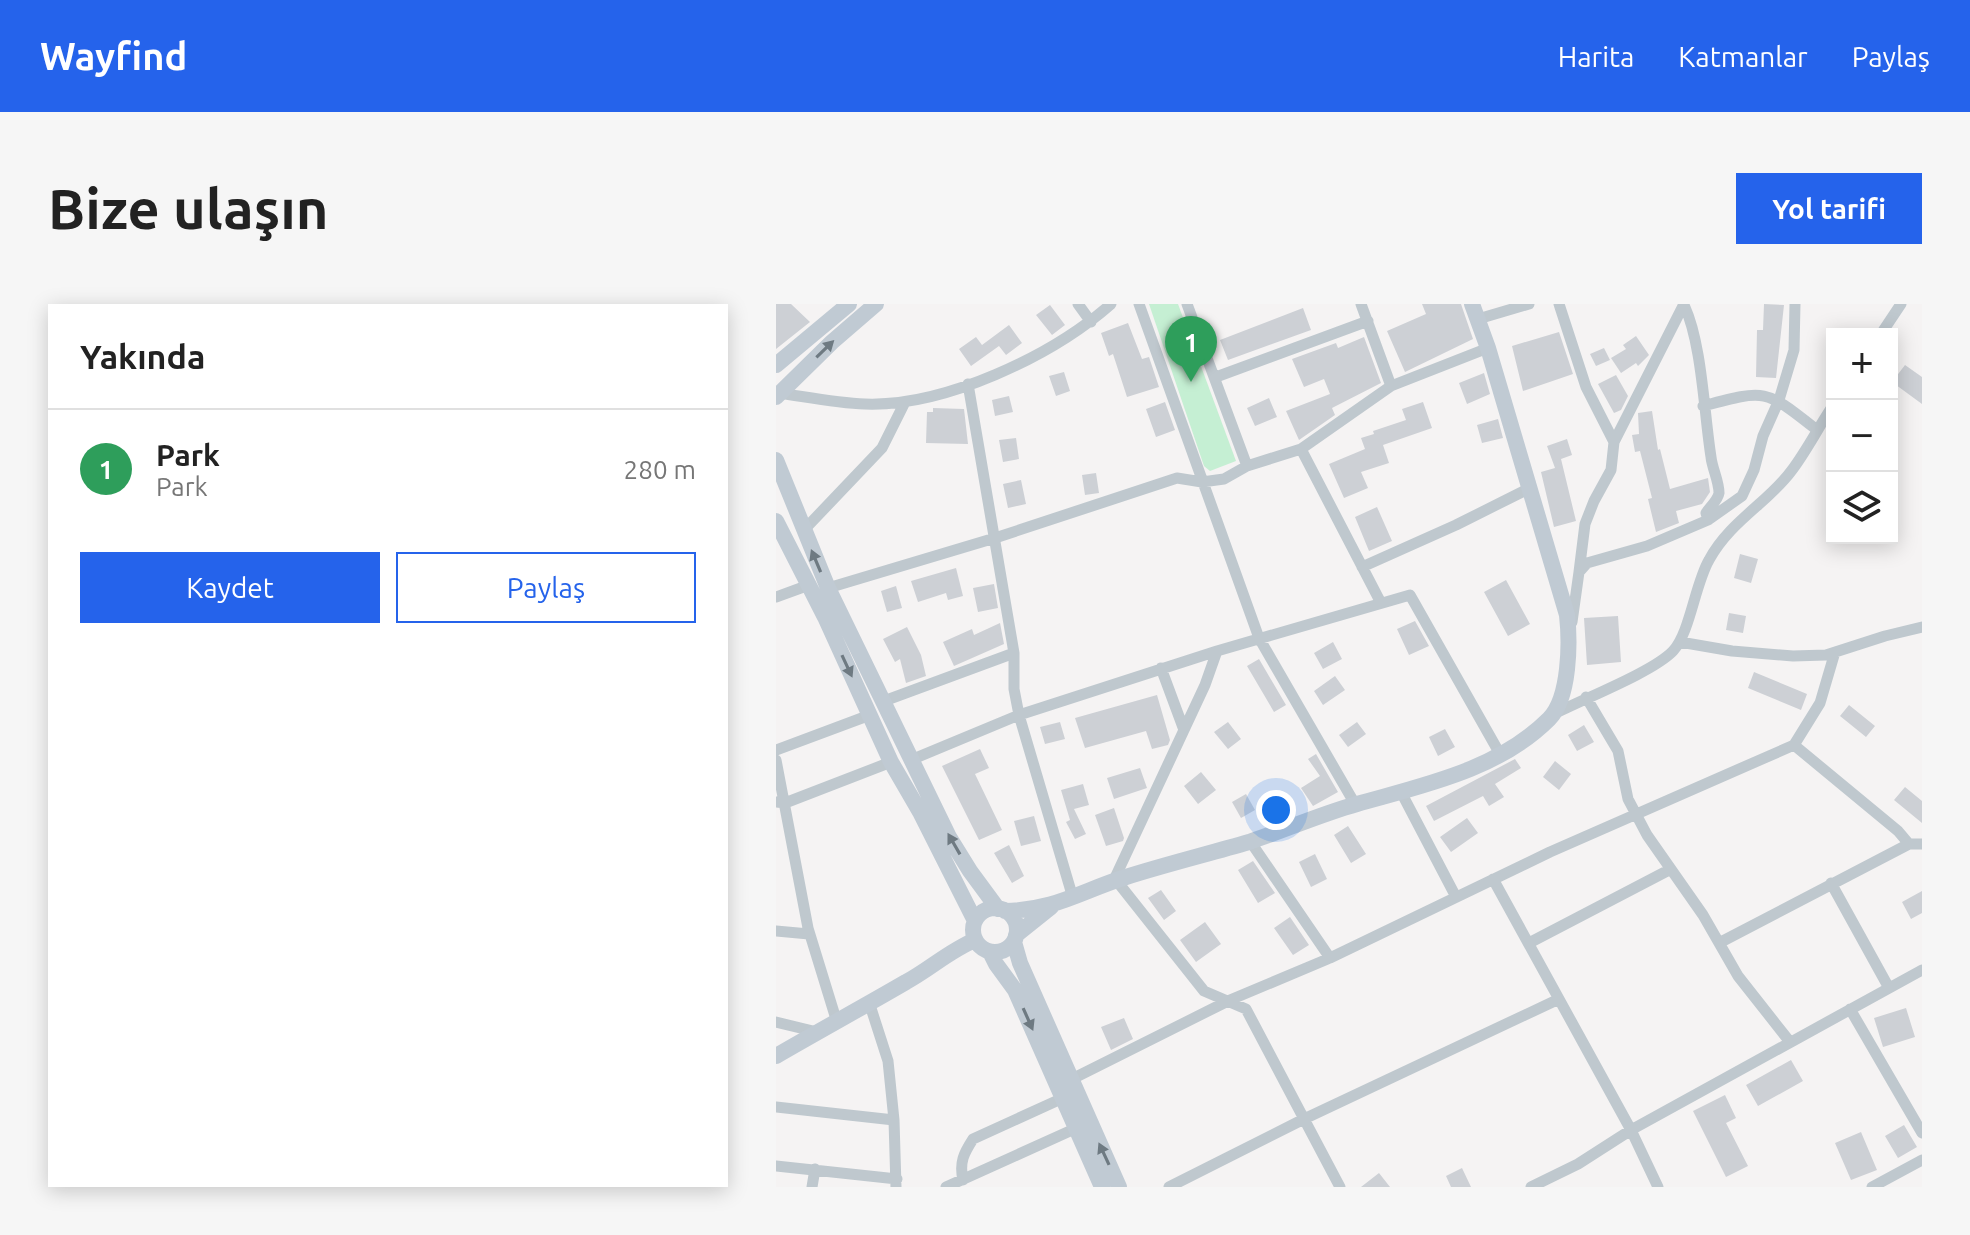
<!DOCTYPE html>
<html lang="tr">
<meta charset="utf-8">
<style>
:root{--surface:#fff;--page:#f6f6f6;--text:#222;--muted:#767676;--line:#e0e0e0;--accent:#2563eb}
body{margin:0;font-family:Ubuntu,sans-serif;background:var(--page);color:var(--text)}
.controls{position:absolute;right:24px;top:24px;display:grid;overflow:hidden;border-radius:0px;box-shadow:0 4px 20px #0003}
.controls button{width:72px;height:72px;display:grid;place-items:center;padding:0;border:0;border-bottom:2px solid var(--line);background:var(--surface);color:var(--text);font:40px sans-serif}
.you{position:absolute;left:500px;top:506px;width:28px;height:28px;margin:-20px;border:6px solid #fff;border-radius:50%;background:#1a73e8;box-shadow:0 0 0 12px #1a73e833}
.badge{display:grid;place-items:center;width:52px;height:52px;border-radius:50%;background:var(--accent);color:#fff;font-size:26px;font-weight:700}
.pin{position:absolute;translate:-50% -66px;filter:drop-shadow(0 2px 4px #0008)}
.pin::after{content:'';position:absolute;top:42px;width:28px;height:24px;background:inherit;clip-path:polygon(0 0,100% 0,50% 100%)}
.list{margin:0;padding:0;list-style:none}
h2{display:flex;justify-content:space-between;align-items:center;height:104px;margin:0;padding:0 32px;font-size:34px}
h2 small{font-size:26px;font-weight:400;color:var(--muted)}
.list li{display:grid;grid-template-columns:52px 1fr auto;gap:24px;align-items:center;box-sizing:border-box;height:120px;padding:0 32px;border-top:2px solid var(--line)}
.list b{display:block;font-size:30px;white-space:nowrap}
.list p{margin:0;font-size:26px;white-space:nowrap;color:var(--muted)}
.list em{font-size:26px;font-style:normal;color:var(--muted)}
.actions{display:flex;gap:16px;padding:24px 32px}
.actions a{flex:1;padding:18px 0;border:2px solid var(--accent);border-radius:0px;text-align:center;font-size:28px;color:var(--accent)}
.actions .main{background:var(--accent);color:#fff}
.icon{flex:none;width:44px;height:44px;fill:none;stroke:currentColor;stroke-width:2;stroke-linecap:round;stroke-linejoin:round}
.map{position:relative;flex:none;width:1146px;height:883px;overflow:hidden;border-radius:0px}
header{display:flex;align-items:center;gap:48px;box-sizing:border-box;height:112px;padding:0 40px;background:var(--accent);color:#fff}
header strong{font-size:38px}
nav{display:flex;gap:44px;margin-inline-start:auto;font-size:28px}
.intro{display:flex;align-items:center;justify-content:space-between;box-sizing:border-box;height:192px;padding:0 48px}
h1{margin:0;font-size:56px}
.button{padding:20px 36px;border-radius:0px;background:var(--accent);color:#fff;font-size:28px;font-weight:700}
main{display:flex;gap:48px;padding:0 48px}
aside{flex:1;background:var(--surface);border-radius:0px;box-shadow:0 4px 20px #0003}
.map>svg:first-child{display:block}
.green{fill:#c5efd3}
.building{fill:#cdd0d5}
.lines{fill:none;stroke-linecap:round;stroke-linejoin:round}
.street{stroke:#bfc8ce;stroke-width:11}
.secondary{stroke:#c0cad3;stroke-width:16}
.oneway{fill:#6e7a82}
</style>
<header>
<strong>Wayfind</strong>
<nav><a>Harita</a><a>Katmanlar</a><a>Paylaş</a></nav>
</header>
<div class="intro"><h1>Bize ulaşın</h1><a class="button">Yol tarifi</a></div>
<main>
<aside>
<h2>Yakında<small></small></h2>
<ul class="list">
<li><span class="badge" style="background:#2e9e5b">1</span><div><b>Park</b><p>Park</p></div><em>280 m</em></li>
</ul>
<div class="actions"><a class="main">Kaydet</a><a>Paylaş</a></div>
</aside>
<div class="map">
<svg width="1146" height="883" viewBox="0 0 1146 883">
<rect width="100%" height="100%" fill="#f5f3f3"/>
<path class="green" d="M373,0H402L460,157L434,167L428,162Z"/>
<path class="building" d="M0,0H15L34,18L0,45Z
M646,0H685L697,35L629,68L611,27L650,10Z
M988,0L1008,1L1000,74L980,73L981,26H987Z
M274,1L289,21L276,31L260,11Z
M527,4L535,26L452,56L444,36Z
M352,19L366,55L373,53L383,83L351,93L337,50L333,52L325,29Z
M233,21L246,39L230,51L223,42L195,62L183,45L200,33L206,41Z
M783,28L797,70L747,87L736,42Z
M860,32L873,51L862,62L860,59L845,69L835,54L850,45L847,41Z
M588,33L605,79L556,104L559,111L523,136L510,107L554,90L548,75L528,83L516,55L560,39L562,44Z
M828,44L834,56L820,62L814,50Z
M1129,61L1146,73V100L1116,78Z
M288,68L294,87L280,92L273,72Z
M708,69L714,90L691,100L683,79Z
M840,71L852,92L845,106L838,109L822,80Z
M233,92L237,108L219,112L216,96Z
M493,94L501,113L479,122L471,104Z
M389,98L399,126L380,133L370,105Z
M647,98L656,124L607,141L613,159L585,168L592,184L568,194L553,160L589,145L585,134L598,130L597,127L630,116L626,105Z
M157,104L188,105L192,140L150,139L151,108H157Z
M876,107L882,146L884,145L894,185L932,174L934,188L926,200L900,207L903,219L880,228L872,195L876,194L864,147L859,148L856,131L863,130L862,109Z
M722,115L727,134L706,139L701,121Z
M240,134L243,155L227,158L223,136Z
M791,135L796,151L785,155L800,217L778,223L765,168L779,164L771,142Z
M320,169L323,189L309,191L306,171Z
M245,176L250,200L232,204L227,180Z
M601,203L616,237L593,247L579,213Z
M964,250L982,255L975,279L958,274Z
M180,264L187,292L172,296L170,289L142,298L135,277Z
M730,276L754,320L732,332L708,288Z
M218,280L222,304L202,308L197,284Z
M120,282L126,304L111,308L105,287Z
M953,309L970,312L967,329L950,326Z
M842,312L845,358L811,361L808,314Z
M639,317L653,342L633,351L621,325Z
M224,319L228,340L178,362L167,338L196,325L198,331Z
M131,323L145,351L150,372L130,379L124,355L119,358L107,335Z
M557,338L566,355L547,365L538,349Z
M483,355L510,401L498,408L471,362Z
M978,368L1031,390L1025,406L972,384Z
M559,372L569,386L547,401L538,387Z
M381,391L394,436L392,441L376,445L370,427L309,444L299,414Z
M1073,401L1099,422L1090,433L1064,412Z
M284,418L289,435L269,440L264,423Z
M452,418L465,435L452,445L438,428Z
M581,418L590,430L572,443L563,431Z
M808,421L818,438L801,447L792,431Z
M669,425L679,443L662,452L653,433Z
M204,445L213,464L199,470L226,526L203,536L166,462Z
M540,450L562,488L537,502L525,484L544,472L532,455Z
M739,455L745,464L719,480L728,493L713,502L707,492L658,517L650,502Z
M779,457L795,470L783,486L767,473Z
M364,464L371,484L338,495L331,474Z
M425,468L440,486L422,500L408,482Z
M307,480L313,501L298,505L310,530L299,535L290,518L294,516L285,486Z
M1129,483L1146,497V519L1118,496Z
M470,490L479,506L465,514L456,498Z
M338,504L348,534L347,537L330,542L319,511Z
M258,512L265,537L245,542L238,517Z
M691,514L702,529L675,548L664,533Z
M572,522L590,550L575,559L558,531Z
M233,541L248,572L236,579L218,549Z
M539,550L551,575L535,583L523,558Z
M477,557L499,589L482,599L462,566Z
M385,586L400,607L388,616L372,594Z
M1146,587V609L1135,615L1126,598Z
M514,613L533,641L517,651L498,624Z
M429,618L445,640L420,658L404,636Z
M1130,704L1139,733L1107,743L1098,714Z
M348,714L357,735L335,746L325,723Z
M1015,756L1027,777L982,802L970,781Z
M949,791L960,814L950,819L972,862L950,873L917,807Z
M1128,821L1141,843L1122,854L1109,832Z
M1085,828L1101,866L1075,876L1059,839Z
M686,864L695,883H675L670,872Z
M603,869L614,883H585Z"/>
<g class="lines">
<path class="street" d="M302,0L315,18
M363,0L483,334L579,500
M411,0L471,162
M585,0L615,82
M783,0L810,83L838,138L835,166L818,197L809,220L803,268
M908,1C926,39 928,109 935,153C936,164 943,177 943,189C942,196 934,203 930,209L932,216
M702,15L753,0
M1105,30L1125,0
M440,73L592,17
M192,80L238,349V385L243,411L297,594
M3,89C31,93 60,99 89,100C168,103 276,52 335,0
M927,102C991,85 989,85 1041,126
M838,138L908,0
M525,145L605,299
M27,227L106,144L129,98
M586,263L680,221L754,184
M52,284L219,234L401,174L426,178L448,175L471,162L525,145L615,82L712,44
M0,293L33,281
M796,318L803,268L811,259L871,242L932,216L966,192L978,166L987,132L1003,96L1018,46L1019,0
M904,338L956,347L1017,352L1050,351L1109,332L1146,323
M385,364L408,426
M810,393L842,447L852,495L871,531L927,611L962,672L1014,738
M108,397L238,349
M778,410C807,395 877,368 897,347C914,329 919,280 933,256C954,217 993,198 1016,166C1031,146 1042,124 1056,103
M1018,441L1122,527L1133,540
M0,446L94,411
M137,455L243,411L441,347L634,291L724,450
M0,456L32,624L60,715
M625,488L680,593
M0,498L9,499L115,458
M474,537L554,654
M717,575L855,826L882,883
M340,576L428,687L470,705L564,883
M337,578L429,381L441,347
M1055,579L1113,684
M0,627L33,630
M753,639L893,566
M943,639L1133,540H1146
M93,698L112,757L118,816L120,883
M1074,705L1146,829
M0,718L41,728
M294,776L454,696L554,654L774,548L1018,441L1044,399L1059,348
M0,803L118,816
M0,862L121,875
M187,876C183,858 188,849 197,835L287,794
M36,883L39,865
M170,883L305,822
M393,883L528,815L783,695
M755,883L802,860L855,826L1146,666
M1096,883L1146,856"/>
<path class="secondary" d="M0,61L73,0
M0,93L56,38L100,0
M0,156L52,284L173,533L194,567L222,605
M0,217L49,313L115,458L144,508L199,617
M197 626a22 22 0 1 1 44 0a22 22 0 1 1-44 0Z
M229,607C280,606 305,587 350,573C391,560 432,550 473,538C509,526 545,510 581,500C648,481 722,466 773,415C794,394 794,338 791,311L712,44L696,0
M240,631L275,603
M238,638L244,659L343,883
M214,648L220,660L239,686L326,883
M0,752C43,727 87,703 130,678C154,665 173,647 199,636"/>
</g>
<defs><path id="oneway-solid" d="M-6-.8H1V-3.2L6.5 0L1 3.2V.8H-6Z" transform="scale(2)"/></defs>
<g class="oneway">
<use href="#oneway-solid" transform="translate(49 45) rotate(-44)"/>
<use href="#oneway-solid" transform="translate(40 257) rotate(-113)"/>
<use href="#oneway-solid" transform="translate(71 362) rotate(65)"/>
<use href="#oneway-solid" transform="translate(178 540) rotate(-120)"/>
<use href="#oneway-solid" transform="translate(252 715) rotate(66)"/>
<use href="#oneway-solid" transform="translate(328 850) rotate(-115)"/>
</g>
</svg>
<div class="controls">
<button>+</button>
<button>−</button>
<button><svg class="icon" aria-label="layers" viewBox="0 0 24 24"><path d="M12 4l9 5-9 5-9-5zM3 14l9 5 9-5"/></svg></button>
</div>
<div class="you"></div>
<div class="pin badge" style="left:415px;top:78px;background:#2e9e5b">1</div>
</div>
</main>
